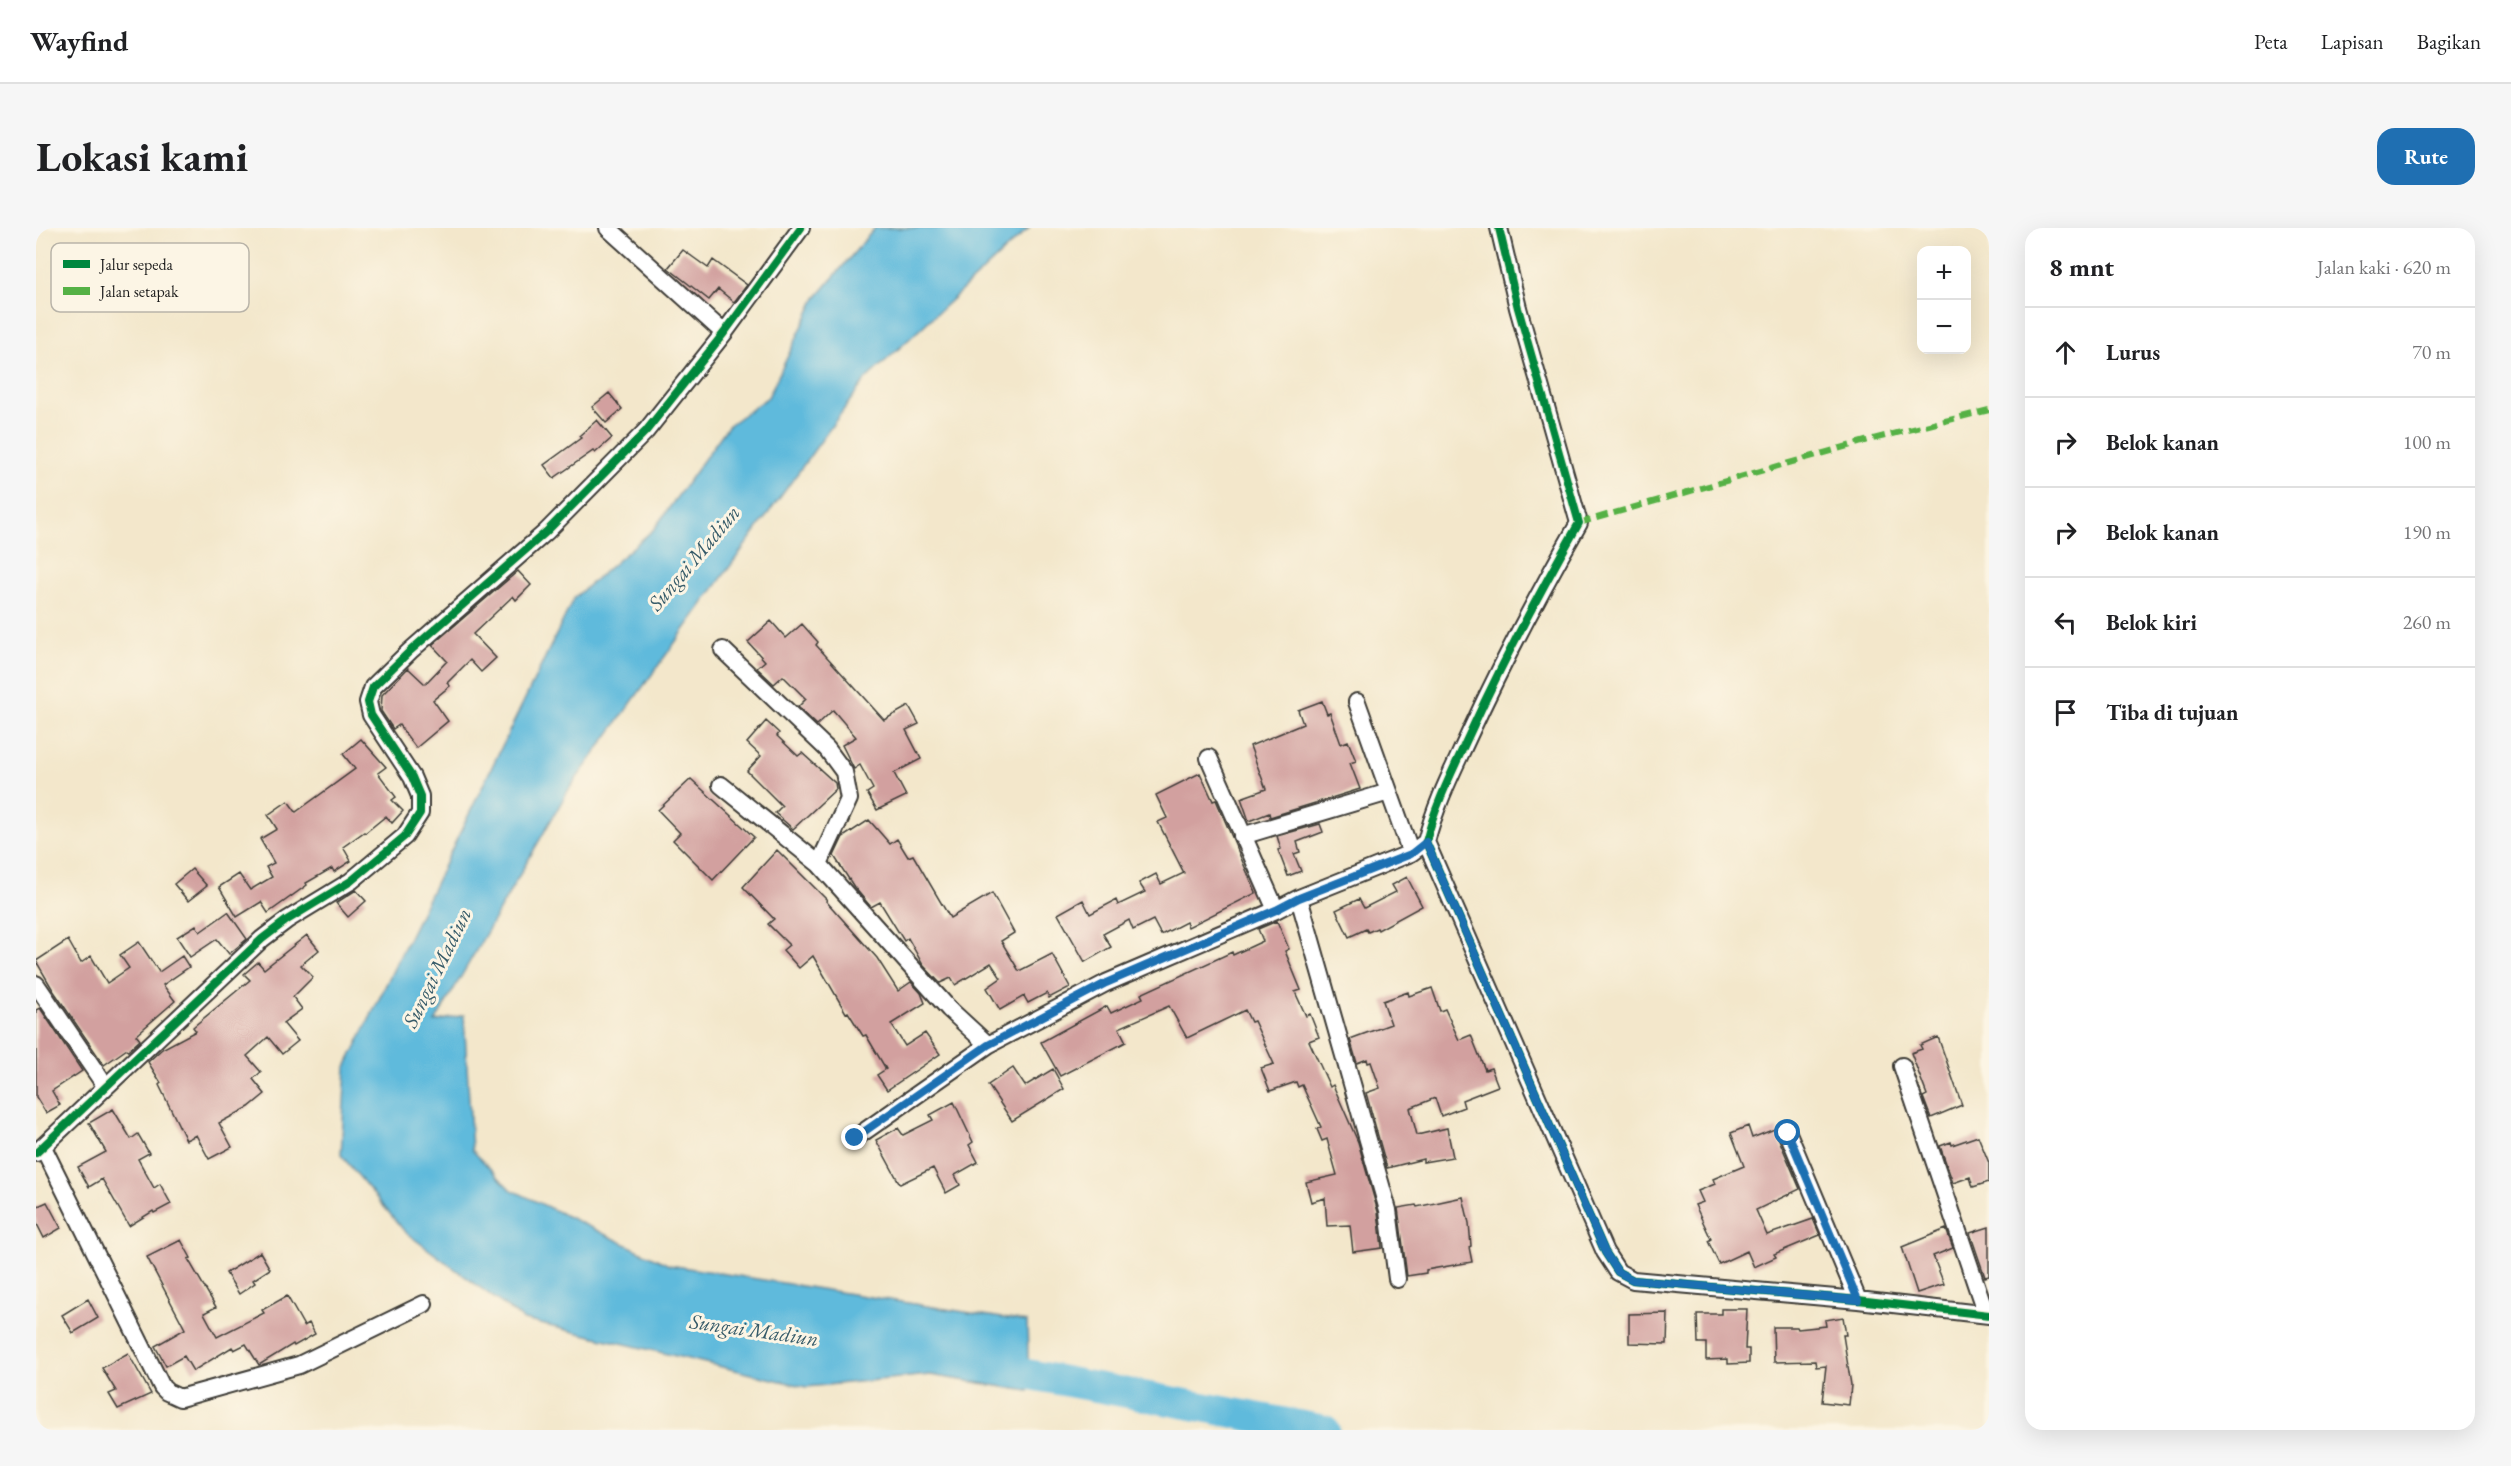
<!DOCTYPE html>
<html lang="id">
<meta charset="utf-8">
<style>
:root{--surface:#fff;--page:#f6f6f6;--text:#202124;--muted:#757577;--line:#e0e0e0;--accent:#1f6fb2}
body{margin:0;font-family:"EB Garamond",serif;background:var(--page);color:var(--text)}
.controls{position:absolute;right:18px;top:18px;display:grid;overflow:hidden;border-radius:12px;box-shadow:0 6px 24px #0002}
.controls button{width:54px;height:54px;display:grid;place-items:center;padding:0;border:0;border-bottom:2px solid var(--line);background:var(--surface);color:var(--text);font:30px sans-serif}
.stop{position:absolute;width:18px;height:18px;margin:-14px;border:4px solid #1f6fb2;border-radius:50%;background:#fff}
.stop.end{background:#1f6fb2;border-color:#fff;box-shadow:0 2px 6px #0008}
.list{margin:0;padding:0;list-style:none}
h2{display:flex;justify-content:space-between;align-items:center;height:78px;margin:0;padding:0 24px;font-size:26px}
h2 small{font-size:20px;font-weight:400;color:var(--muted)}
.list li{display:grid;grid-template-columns:39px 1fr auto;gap:18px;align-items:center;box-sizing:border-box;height:90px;padding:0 24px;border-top:2px solid var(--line)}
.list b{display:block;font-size:22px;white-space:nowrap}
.list em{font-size:20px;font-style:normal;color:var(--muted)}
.icon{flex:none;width:33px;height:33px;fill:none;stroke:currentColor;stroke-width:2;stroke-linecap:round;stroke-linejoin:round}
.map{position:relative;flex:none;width:1953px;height:1202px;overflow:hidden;border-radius:18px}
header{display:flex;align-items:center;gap:36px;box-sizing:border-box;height:84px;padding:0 30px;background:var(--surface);border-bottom:2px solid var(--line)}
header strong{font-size:28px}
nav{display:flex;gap:33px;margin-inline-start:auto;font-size:21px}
.intro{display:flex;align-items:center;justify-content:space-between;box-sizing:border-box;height:144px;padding:0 36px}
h1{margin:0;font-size:42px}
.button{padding:15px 27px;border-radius:18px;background:var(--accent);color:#fff;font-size:21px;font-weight:700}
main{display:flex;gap:36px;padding:0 36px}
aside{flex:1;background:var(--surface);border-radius:18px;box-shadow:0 6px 24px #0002}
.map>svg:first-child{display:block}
.water{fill:#5ebadc;stroke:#3d6b7c;stroke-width:1.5}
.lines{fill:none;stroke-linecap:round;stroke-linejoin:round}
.river{stroke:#5ebadc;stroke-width:30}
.building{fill:#d2a09f}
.minor-casing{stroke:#3c3a36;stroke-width:20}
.minor{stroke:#fff;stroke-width:16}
.quiet{stroke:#55b145;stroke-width:6;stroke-dasharray:12 6;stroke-linecap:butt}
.cycleway-casing{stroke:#fcf5e5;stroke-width:11}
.cycleway{stroke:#00873e;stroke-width:8}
.route{stroke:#1f6fb2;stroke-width:8}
.labels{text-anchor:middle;stroke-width:6;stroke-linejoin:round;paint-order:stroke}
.water-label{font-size:21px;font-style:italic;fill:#365b69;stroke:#fcf5e5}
.key{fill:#fcf5e5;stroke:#b9b4a9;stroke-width:1.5}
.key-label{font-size:16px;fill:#1c1c1c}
</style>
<header>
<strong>Wayfind</strong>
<nav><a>Peta</a><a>Lapisan</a><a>Bagikan</a></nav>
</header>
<div class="intro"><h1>Lokasi kami</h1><a class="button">Rute</a></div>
<main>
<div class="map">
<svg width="1953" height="1202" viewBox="0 0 1953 1202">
<rect width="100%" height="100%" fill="#fcf5e5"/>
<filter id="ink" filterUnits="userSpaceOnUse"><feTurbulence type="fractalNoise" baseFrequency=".0167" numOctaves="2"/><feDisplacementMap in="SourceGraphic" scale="12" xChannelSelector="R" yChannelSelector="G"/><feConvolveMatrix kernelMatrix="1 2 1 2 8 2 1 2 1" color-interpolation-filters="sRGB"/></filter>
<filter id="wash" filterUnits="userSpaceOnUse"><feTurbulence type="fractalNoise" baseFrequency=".008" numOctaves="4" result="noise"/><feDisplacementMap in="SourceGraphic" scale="24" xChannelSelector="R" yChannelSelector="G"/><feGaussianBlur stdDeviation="1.35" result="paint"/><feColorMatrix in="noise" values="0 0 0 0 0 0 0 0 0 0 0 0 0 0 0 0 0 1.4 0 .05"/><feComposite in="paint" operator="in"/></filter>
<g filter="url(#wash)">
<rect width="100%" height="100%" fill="#f3e7cb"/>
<path class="water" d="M839,0H993L829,152L533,561L399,794L428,787L436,922L474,961L633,1037L991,1094L993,1163L894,1147L770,1159L488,1092L369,1004L305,927L310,839L538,370L618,301L692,198L732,169L780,70Z"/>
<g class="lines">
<path class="river" d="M953,1139L1289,1202"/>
</g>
<g id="blocks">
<path class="building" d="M647,22L672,40L677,32L711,57L698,74L682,61L673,72L632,40Z
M573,165L586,181L570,195L556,179Z
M561,192L576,210L559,225L557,223L518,250L508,237L545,210L543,208Z
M482,343L495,357L480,372L477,368L437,406L460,430L445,444L434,432L411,455L414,458L397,472L412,493L380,520L363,497L357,501L345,483L346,467L372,440L389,456L411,433L396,417Z
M735,393L750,410L766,396L782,414L780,417L848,492L873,478L883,496L870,502L885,531L858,545L870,568L841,582L831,565L837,561L824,537L818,541L806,517L820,509L797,482L781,497L762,479L770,471L747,448L738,456L721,440L729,433L712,414Z
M1286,473L1291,486L1294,485L1305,516L1312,513L1320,533L1314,535L1324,561L1234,589L1233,585L1213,593L1205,570L1230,561L1214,518L1267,496L1262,482Z
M730,493L743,505L741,508L762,528L766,525L799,555L800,561L757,601L739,585L746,578L711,543L725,528L711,515Z
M325,511L350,539L342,545L360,569L356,572L367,583L356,595L350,588L329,605L328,604L307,619L315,633L298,644L296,640L270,655L271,657L232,685L225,674L201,689L183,659L203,646L214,662L236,649L230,639L238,635L224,611L241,601L232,587L252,573L260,584L319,541L307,526Z
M1164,545L1177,573L1180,572L1220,665L1152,699L1150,694L1125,707L1117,692L1097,702L1093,692L1067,706L1075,719L1049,734L1022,686L1047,672L1054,686L1080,672L1082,677L1109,664L1103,655L1120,646L1125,656L1148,645L1122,594L1131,590L1120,567Z
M655,551L718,609L677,652L637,612L644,605L622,582Z
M833,592L854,616L861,611L872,629L877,627L914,690L956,665L978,705L965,713L983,743L1016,726L1034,759L1013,770L1011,765L992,775L988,768L964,782L951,760L965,750L955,735L919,757L915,750L904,755L887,737L872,710L868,713L844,674L835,679L818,659L798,628L807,609Z
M1284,596L1287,604L1261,614L1264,624L1258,626L1265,643L1252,648L1242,622L1245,621L1241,608Z
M741,622L791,672L790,673L841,730L862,763L875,754L885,765L889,775L855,796L869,818L889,805L904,826L851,862L841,847L850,841L830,807L827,808L812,784L810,785L777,728L763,740L747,722L753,717L732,696L738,691L707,659Z
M156,641L171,658L152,673L138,656Z
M1371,649L1386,678L1342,702L1341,700L1332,704L1330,701L1313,709L1300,682L1323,671L1328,680L1360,664L1356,657Z
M320,662L330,673L312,689L300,675Z
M192,684L211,711L193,726L181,711L154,729L141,709L160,697L164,704Z
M1241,693L1253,721L1249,723L1265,762L1259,764L1270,788L1274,786L1283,809L1273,813L1294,859L1297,857L1322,914L1342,984L1346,1020L1317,1024L1314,997L1291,998L1289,970L1275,974L1270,954L1301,947L1291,911L1286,913L1281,901L1285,899L1266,857L1262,859L1260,854L1234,863L1225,840L1238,836L1218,793L1215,794L1209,782L1151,810L1133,778L1083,800L1090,814L1024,848L1005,814L1071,778L1075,785L1107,770L1105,766L1196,724L1197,727L1227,713L1222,701Z
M271,707L283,722L265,737L277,749L257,769L266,781L247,795L262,813L246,826L232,809L211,828L225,844L217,851L229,866L213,879L183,895L196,919L173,931L160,907L150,912L123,857L125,855L112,834L126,821L160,803L157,799L214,752L208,746L222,734L228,741Z
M32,712L45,735L55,728L71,755L93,740L84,727L103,714L123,744L146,728L153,739L127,757L139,773L100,807L104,812L92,823L91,821L68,837L17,762L0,733Z
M1396,760L1404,783L1409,781L1423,812L1435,807L1449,842L1455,840L1462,858L1426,872L1428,879L1405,888L1399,870L1374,880L1381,907L1411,900L1417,929L1387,934V931L1351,940L1330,865L1344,860L1335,834L1332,835L1331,831L1321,835L1314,811L1355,796L1347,773L1372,764L1373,768Z
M4,780L46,843L16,863L24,877L10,885L0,869V782Z
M1902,809L1926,877L1895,890L1887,869L1891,867L1875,825L1886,821L1884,817Z
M977,840L989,858L1017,841L1028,861L976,893L952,857Z
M918,874L937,914L933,917L942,934L919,947L924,957L910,965L897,940L864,956L840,912L862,900L867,907L897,892L894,887Z
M77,881L95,911L102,906L113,925L102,931L118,960L124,956L135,976L118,985L117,983L93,998L66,951L53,959L42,939L70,924L53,895Z
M1712,898L1716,910L1741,900L1742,909L1764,961L1720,982L1731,1007L1777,991L1784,1007L1738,1026L1740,1029L1718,1039L1711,1023L1683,1036L1672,1013L1675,1011L1659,977L1667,974L1662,963L1679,956L1677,951L1708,938L1695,905Z
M1942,908L1953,935V954L1937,959L1934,949L1917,955L1904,918L1915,914L1916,917Z
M1427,969L1433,995L1435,1018L1433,1019L1436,1034L1390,1042V1045L1371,1048L1362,980L1380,977L1381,979Z
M11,974L25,1000L8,1010L0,994V979Z
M1953,999V1048L1949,1049L1934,1005Z
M1910,1001L1917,1020L1897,1028L1908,1056L1881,1065L1866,1019Z
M145,1012L155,1030L152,1031L180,1079L168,1085L181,1109L228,1085L226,1082L251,1068L268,1098L273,1095L279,1106L258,1118L257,1116L223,1137L210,1116L198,1122L196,1119L157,1143L148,1128L130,1138L119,1118L149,1101L111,1029Z
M224,1024L234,1041L217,1052L219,1055L203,1066L190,1045Z
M52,1071L62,1090L37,1105L26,1087Z
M1685,1081H1711L1709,1121H1713V1135L1692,1136V1131L1670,1132V1115H1662L1661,1086H1685Z
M1632,1085L1631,1116L1593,1115V1086Z
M1807,1089L1810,1107H1807L1815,1157L1813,1177L1786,1174L1790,1138L1780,1139L1779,1133L1738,1134L1737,1099H1761L1762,1101L1790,1098L1789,1092Z
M92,1125L115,1166L82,1181L73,1166L80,1163L66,1140Z"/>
</g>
</g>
<g filter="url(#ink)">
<use href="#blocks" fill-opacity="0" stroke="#3c3a36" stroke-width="1.5"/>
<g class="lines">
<g class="minor-casing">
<path id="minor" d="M572,0L688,105
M1463,0L1482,80L1543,295C1503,365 1466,435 1433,507C1417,542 1399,577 1390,614L1569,1024L1582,1044L1597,1052L1822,1072L1953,1087
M687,422L791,521L808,544L813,571L783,636
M1321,474L1375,625
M1173,530L1240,682
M685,557L783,636L913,781L952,817L1070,755L1240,682L1263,670L1375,625L1390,614
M1206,608L1353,564
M1263,670L1352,982L1361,1051
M0,756L70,859
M1866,838L1950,1086
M1752,905L1822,1072
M819,910L952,817
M7,919L126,1159L131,1164L144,1170L263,1137L388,1076
M0,925L226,711L251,692L315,653L369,608L384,585V568L376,549L335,487L332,474L337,459L374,423L510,304L610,203L688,105L765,0"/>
</g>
<use href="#minor" class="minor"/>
<path class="quiet" d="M1543,295L1833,212L1953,182"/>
<g class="cycleway-casing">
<path id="cycleway" d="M1463,0L1482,80L1543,295C1503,365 1466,435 1433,507C1417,542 1399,577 1390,614L1569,1024L1582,1044L1597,1052L1822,1072L1953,1087
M0,925L226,711L251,692L315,653L369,608L384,585V568L376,549L335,487L332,474L337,459L374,423L510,304L610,203L688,105L765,0"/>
</g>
<use href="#cycleway" class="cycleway"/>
</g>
</g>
<g class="lines" filter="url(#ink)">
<path class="route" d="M819,910L952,817L1070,755L1240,682L1263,670L1375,626L1390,614L1569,1024L1582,1044L1597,1052L1822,1072L1752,905"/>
</g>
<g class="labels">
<g class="water-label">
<text transform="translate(658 330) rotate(-50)" y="7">Sungai Madiun</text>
<text transform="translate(401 740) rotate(-64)" y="7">Sungai Madiun</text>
<text transform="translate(718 1102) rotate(8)" y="7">Sungai Madiun</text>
</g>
</g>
<rect x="15" y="15" width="198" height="69" rx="9" class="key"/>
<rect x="27" y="32" width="27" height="8" fill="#00873e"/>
<rect x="27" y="59" width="27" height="8" fill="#55b145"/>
<g class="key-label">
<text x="64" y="42">Jalur sepeda</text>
<text x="64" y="69">Jalan setapak</text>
</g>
</svg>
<div class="controls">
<button>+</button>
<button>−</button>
</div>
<div class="stop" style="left:1752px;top:905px"></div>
<div class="stop end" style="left:819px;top:910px"></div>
</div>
<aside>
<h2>8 mnt<small>Jalan kaki · 620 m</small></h2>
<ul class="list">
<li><svg class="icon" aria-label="ahead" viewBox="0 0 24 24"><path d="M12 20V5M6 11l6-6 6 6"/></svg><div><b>Lurus</b></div><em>70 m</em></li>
<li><svg class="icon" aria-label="right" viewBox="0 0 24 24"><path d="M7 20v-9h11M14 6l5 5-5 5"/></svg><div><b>Belok kanan</b></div><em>100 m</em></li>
<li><svg class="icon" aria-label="right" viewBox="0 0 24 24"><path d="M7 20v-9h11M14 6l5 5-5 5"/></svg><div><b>Belok kanan</b></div><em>190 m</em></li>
<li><svg class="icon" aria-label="left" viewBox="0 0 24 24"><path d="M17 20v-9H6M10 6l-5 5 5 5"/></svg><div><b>Belok kiri</b></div><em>260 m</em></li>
<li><svg class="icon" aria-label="arrive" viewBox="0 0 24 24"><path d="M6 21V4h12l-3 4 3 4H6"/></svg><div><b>Tiba di tujuan</b></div></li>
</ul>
</aside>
</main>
